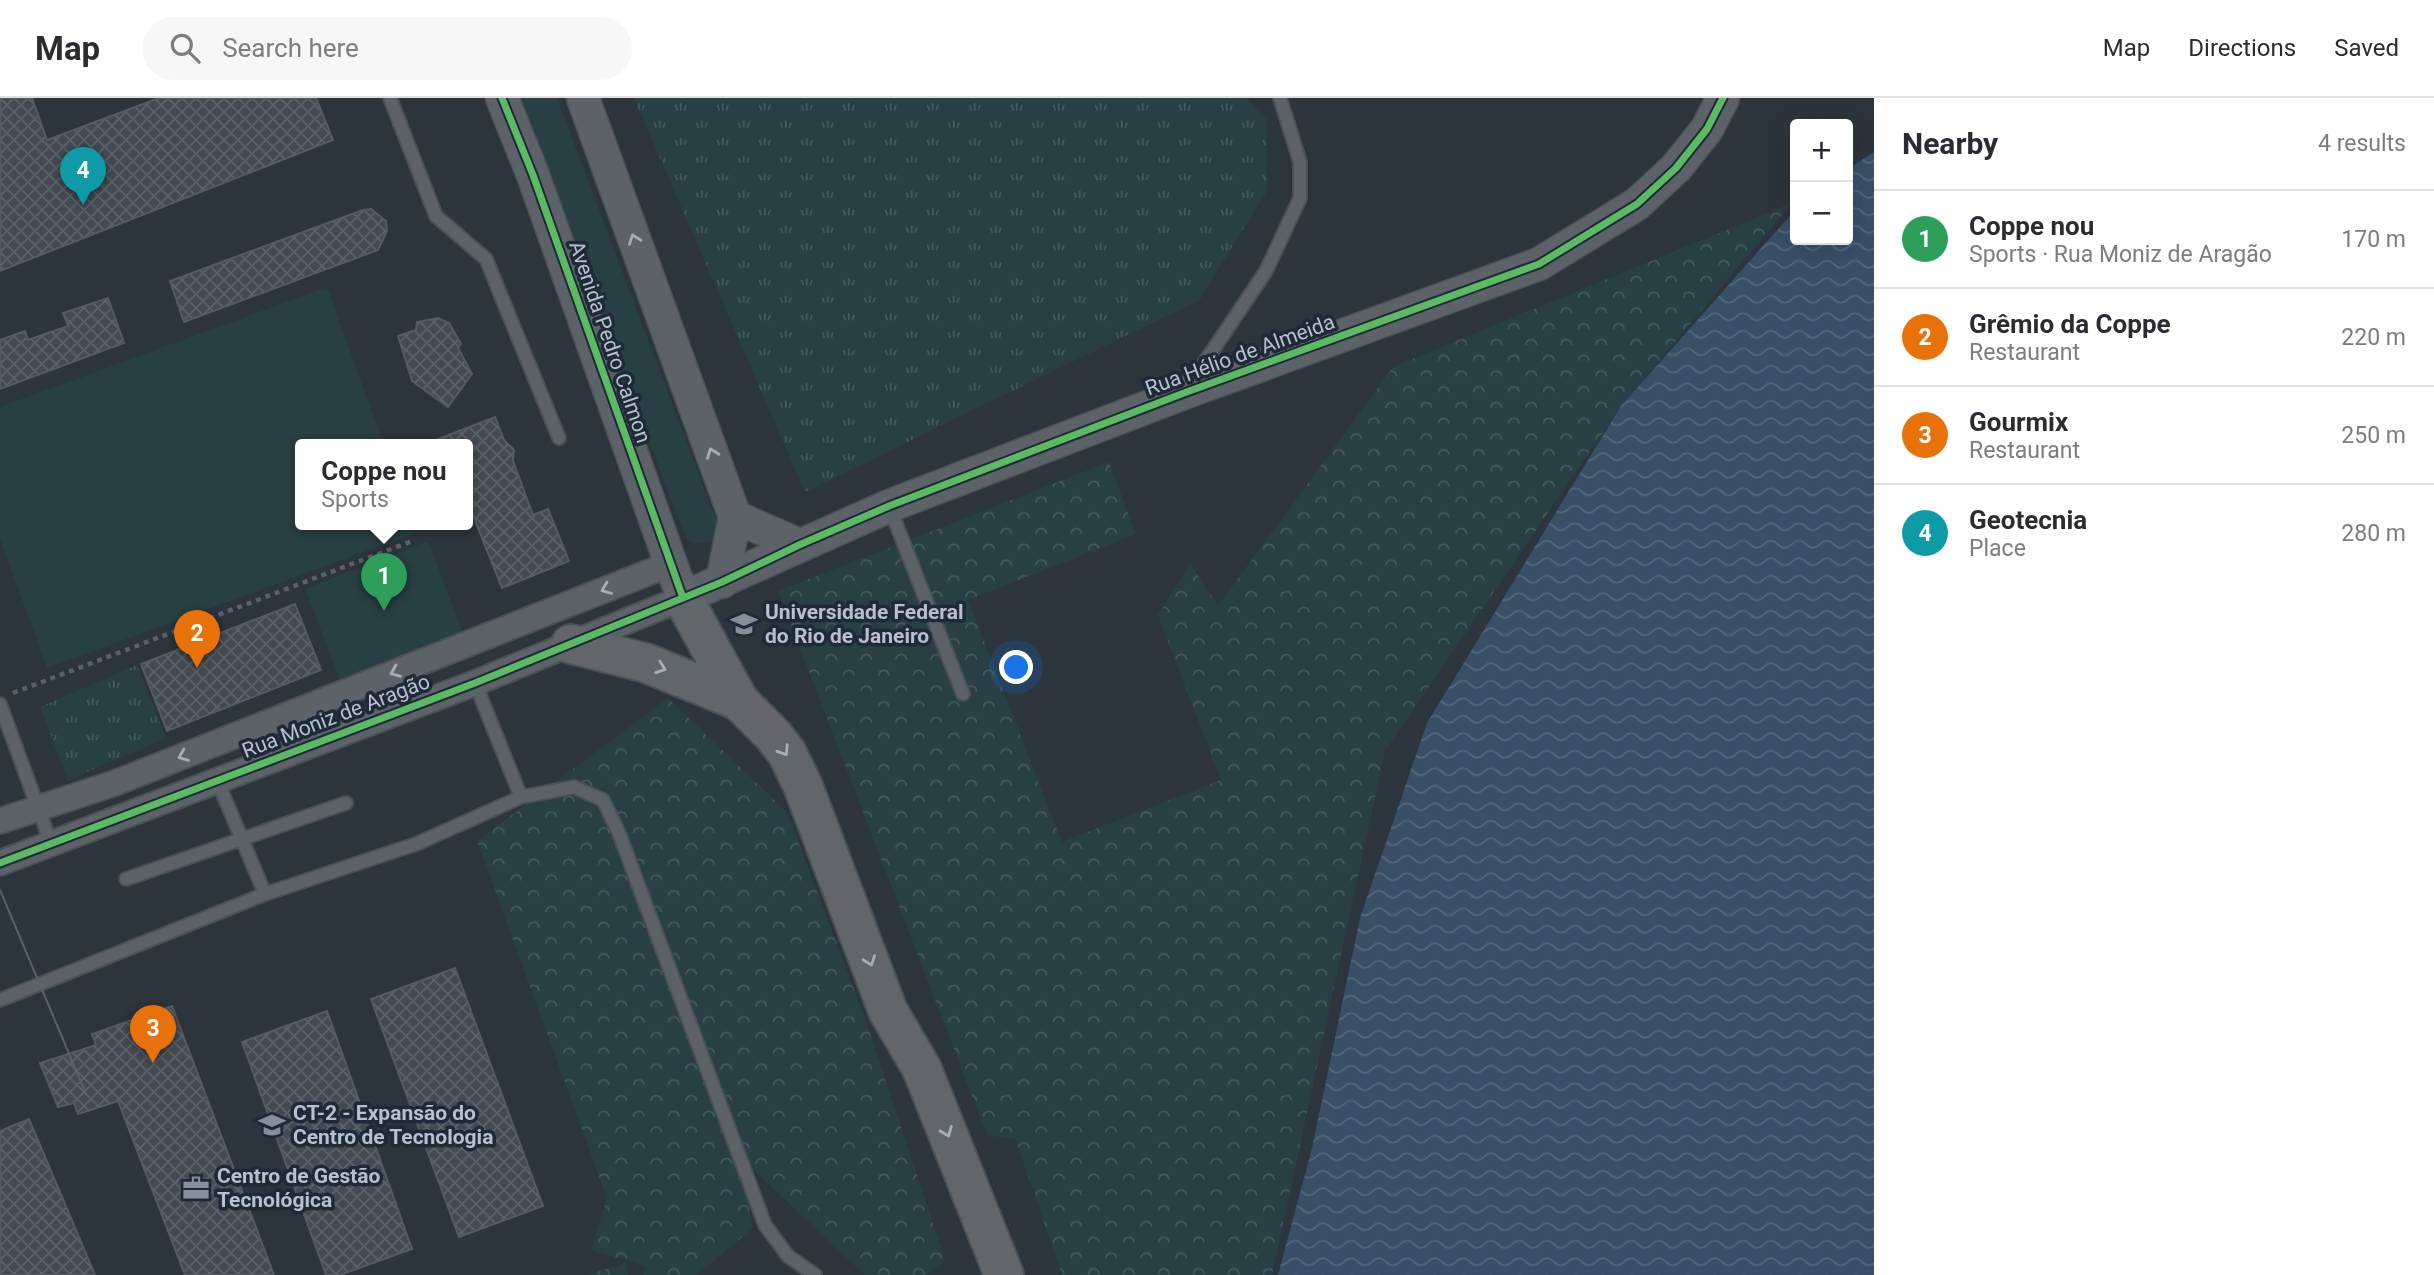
<!DOCTYPE html>
<meta charset="utf-8">
<style>
:root{--surface:#fff;--page:#f7f7f7;--text:#2b2b33;--muted:#7c7c81;--line:#e1e1e2;--accent:#2563eb}
body{margin:0;font-family:Roboto,sans-serif;background:var(--page);color:var(--text)}
.controls{position:absolute;right:21px;top:21px;display:grid;overflow:hidden;border-radius:7px;box-shadow:0 7px 28px #0002}
.controls button{width:63px;height:63px;display:grid;place-items:center;padding:0;border:0;border-bottom:2px solid var(--line);background:var(--surface);color:var(--text);font:35px sans-serif}
.you{position:absolute;left:1017px;top:570px;width:24px;height:24px;margin:-18px;border:5px solid #fff;border-radius:50%;background:#1a73e8;box-shadow:0 0 0 10px #1a73e833}
.badge{display:grid;place-items:center;width:46px;height:46px;border-radius:50%;background:var(--accent);color:#fff;font-size:23px;font-weight:700}
.pin{position:absolute;translate:-50% -58px;filter:drop-shadow(0 2px 4px #0008)}
.pin::after{content:'';position:absolute;top:37px;width:24px;height:21px;background:inherit;clip-path:polygon(0 0,100% 0,50% 100%)}
.popup{position:absolute;left:295px;top:341px;width:178px;height:91px;box-sizing:border-box;display:grid;place-content:center;border-radius:7px;background:var(--surface);filter:drop-shadow(0 2px 5px #0005);font-size:23px;white-space:nowrap;color:var(--muted)}
.popup b{font-size:26px;color:var(--text)}
.popup::after{content:'';position:absolute;left:50%;top:100%;margin-left:-14px;border:14px solid transparent;border-top-color:var(--surface)}
.list{margin:0;padding:0;list-style:none}
h2{display:flex;justify-content:space-between;align-items:center;height:91px;margin:0;padding:0 28px;font-size:30px}
h2 small{font-size:23px;font-weight:400;color:var(--muted)}
.list li{display:grid;grid-template-columns:46px 1fr auto;gap:21px;align-items:center;box-sizing:border-box;height:98px;padding:0 28px;border-top:2px solid var(--line)}
.list b{display:block;font-size:26px;white-space:nowrap}
.list p{margin:0;font-size:23px;white-space:nowrap;color:var(--muted)}
.list em{font-size:23px;font-style:normal;color:var(--muted)}
.icon{flex:none;width:38px;height:38px;fill:none;stroke:currentColor;stroke-width:2;stroke-linecap:round;stroke-linejoin:round}
.map{position:relative;flex:none;width:1874px;height:1177px;overflow:hidden}
header{display:flex;align-items:center;gap:42px;box-sizing:border-box;height:98px;padding:0 35px;background:var(--surface);border-bottom:2px solid var(--line)}
header strong{font-size:33px}
nav{display:flex;gap:38px;margin-inline-start:auto;font-size:24px}
.search{width:490px;height:63px;background:var(--page);display:flex;align-items:center;gap:18px;box-sizing:border-box;padding:0 24px;border-radius:38px;color:var(--muted);font-size:26px}
main{display:flex}
aside{flex:1;background:var(--surface)}
.map>svg:first-child{display:block}
.grass{fill:url(#grass-tufts)}
.forest{fill:url(#forest-crowns)}
.garden{fill:#284043}
.water{fill:url(#water-waves)}
.building{fill:url(#building-cross-hatch);stroke:#545b63;stroke-width:2}
.lines{fill:none;stroke-linecap:round;stroke-linejoin:round}
.service-casing{stroke:#4b5056;stroke-width:16}
.minor-casing{stroke:#4b5056;stroke-width:28}
.tertiary-casing{stroke:#4b5056;stroke-width:35}
.motorway-casing{stroke:#495057;stroke-width:42}
.path{stroke:#5a6166;stroke-width:4.5;stroke-dasharray:5 5;stroke-linecap:butt}
.service{stroke:#5d6269;stroke-width:12}
.minor{stroke:#5d6269;stroke-width:24}
.tertiary{stroke:#5d6269;stroke-width:32}
.motorway{stroke:#626569;stroke-width:38}
.tram{stroke:#5b6168;stroke-width:2}
.cycleway-casing{stroke:#1e2a38;stroke-width:11}
.cycleway{stroke:#5cba63;stroke-width:7}
.oneway{stroke:#a5adb8}
.oneway2{stroke:#a6aeb8}
.labels{text-anchor:middle;stroke-width:7;stroke-linejoin:round;paint-order:stroke}
.street-label{font-size:21px;fill:#b7c0cc;stroke:#1e2a38}
.poi-label{font-size:21px;font-weight:bold;fill:#b7c0cc;stroke:#1e2a38;text-anchor:start}
</style>
<header>
<strong>Map</strong>
<div class="search"><svg class="icon" aria-label="search" viewBox="0 0 24 24"><circle cx="10" cy="10" r="6"/><path d="M15 15l6 6"/></svg>Search here</div>
<nav><a>Map</a><a>Directions</a><a>Saved</a></nav>
</header>
<main>
<div class="map">
<svg width="1874" height="1177" viewBox="0 0 1874 1177">
<defs>
<pattern id="grass-tufts" width="24" height="20" patternUnits="userSpaceOnUse" patternTransform="scale(1.75)"><rect width="24" height="20" fill="#284043"/><path d="M3 7l-1-3M5 7V3M7 7l1-3M15 17l-1-3M17 17v-4M19 17l1-3" fill="none" stroke="#455a5d"/></pattern>
<pattern id="forest-crowns" width="20" height="18" patternUnits="userSpaceOnUse" patternTransform="scale(1.75)"><rect width="20" height="18" fill="#284043"/><path d="M2 6a3 3 0 1 1 6 0M12 15a3 3 0 1 1 6 0" fill="none" stroke="#455a5d"/></pattern>
<pattern id="water-waves" width="16" height="10" patternUnits="userSpaceOnUse" patternTransform="scale(1.75)"><rect width="16" height="10" fill="#394f68"/><path d="M0 5q4-4 8 0t8 0" fill="none" stroke="#53677c"/></pattern>
<pattern id="building-cross-hatch" width="8" height="8" patternUnits="userSpaceOnUse" patternTransform="scale(1.75)"><rect width="8" height="8" fill="#434a51"/><path d="M0 0l8 8M0 8l8-8" fill="none" stroke="#5c6269"/></pattern>
</defs>
<rect width="100%" height="100%" fill="#2c343c"/>
<path class="grass" d="M634,0H1246L1267,22V93L1199,202L805,394Z
M137,567L166,640L68,682L40,609Z"/>
<path class="forest" d="M1792,105L1621,308L1385,653L1272,1177H1062L1016,1042L987,1037L778,493L1109,364L1136,436L968,502L1062,744L1221,682L1158,517L1190,465L1218,508L1393,269Z
M668,600L787,714L867,926L945,1162L926,1177H865L739,1058L753,1130L697,1177H644L645,1168L591,1152L607,1100L477,743Z
M626,1165L628,1177H587Z"/>
<path class="garden" d="M518,0H557L720,433L713,443L696,446L686,440Z
M327,189L384,347H300V427H413L416,435L47,570L0,441V309Z
M428,443L463,535L340,582L305,491Z"/>
<path class="water" d="M1874,54V1177H1278L1312,1050L1360,820L1427,625L1621,308L1795,112V142H1848V71Z"/>
<path class="building" d="M0,0H32L47,42L159,0H316L333,42L0,173Z
M371,111L386,123L387,133L378,152L184,224L170,183L363,112Z
M108,200L124,245L0,291V242L25,233L28,242L68,228L63,215Z
M438,220L449,225L461,246L458,250L472,276L448,309L412,283L398,238L416,232L417,224Z
M495,319L504,342L514,352L513,363L533,417L548,411L569,463L502,490L468,405V347L428,345Z
M295,506L321,572L167,633L141,566Z
M455,870L543,1108L459,1139L371,901Z
M172,908L274,1177H185L118,1003L78,1016L74,1005L58,1009L40,965L96,947L92,936Z
M327,913L412,1151L340,1177H326L242,944Z
M29,1021L95,1177H0V1033Z"/>
<g class="lines">
<g class="service-casing">
<path id="service" d="M390,0L436,118L486,161L559,340
M1190,286L1266,173L1300,100V64L1280,0
M889,408L963,596
M475,585L521,699
M0,606L51,745
M217,682L265,796L416,746L521,699L574,689L603,702L619,735L765,1127L788,1158L815,1177
M126,781L346,705
M0,902L265,796"/>
</g>
<g class="minor-casing">
<path id="minor" d="M0,723L115,685L670,466
M0,765L475,585L683,500"/>
</g>
<g class="tertiary-casing">
<path id="tertiary" d="M502,0L533,77L683,500L889,408L1184,295L1539,166L1637,106L1676,70L1707,31L1723,0
M583,0L735,419L722,484
M735,419L799,447"/>
</g>
<g class="motorway-casing">
<path id="motorway" d="M683,500L739,603L773,637L787,655L803,688L888,913L922,971L1004,1177
M571,546L646,565L739,603"/>
</g>
<path class="path" d="M13,595L415,442"/>
<use href="#service" class="service"/>
<use href="#minor" class="minor"/>
<use href="#tertiary" class="tertiary"/>
<use href="#motorway" class="motorway"/>
<path class="tram" d="M0,792L86,996"/>
<g class="cycleway-casing">
<path id="cycleway" d="M502,0L533,77L683,500
M0,765L475,585L722,484L799,447L889,408L1184,295L1539,166L1637,106L1676,70L1707,31L1723,0"/>
</g>
<use href="#cycleway" class="cycleway"/>
</g>
<defs><path id="oneway-chevron" d="M-2-3.5L2.5 0L-2 3.5" fill="none" stroke-width="1.6" stroke-linecap="round" stroke-linejoin="round" transform="scale(1.75)"/></defs>
<g class="oneway">
<use href="#oneway-chevron" transform="translate(634 141) rotate(-110)"/>
<use href="#oneway-chevron" transform="translate(712 355) rotate(-110)"/>
<use href="#oneway-chevron" transform="translate(606 491) rotate(158)"/>
<use href="#oneway-chevron" transform="translate(395 574) rotate(158)"/>
<use href="#oneway-chevron" transform="translate(183 658) rotate(158)"/>
</g>
<g class="oneway2">
<use href="#oneway-chevron" transform="translate(661 570) rotate(20)"/>
<use href="#oneway-chevron" transform="translate(784 653) rotate(57)"/>
<use href="#oneway-chevron" transform="translate(870 863) rotate(70)"/>
<use href="#oneway-chevron" transform="translate(947 1034) rotate(68)"/>
</g>
<defs>
<g id="university-bare" transform="scale(2.1)"><path d="M0-5L7-2L0 1L-7-2ZM-4 1L0 2.5L4 1V4Q0 6-4 4Z" fill="#868f9a" stroke="#1e2a38" stroke-width="2.5" paint-order="stroke"/></g>
<g id="office-bare" transform="scale(2.1)"><path d="M-6-3h4V-5.5h4V-3h4V5H-6ZM-1-4.5V-3h2v-1.5ZM-6 0V1H6V0Z" fill="#868f9a" stroke="#1e2a38" stroke-width="2.5" paint-order="stroke"/></g>
</defs>
<g fill-rule="evenodd">
<use href="#university-bare" x="744" y="526"/>
<use href="#university-bare" x="272" y="1027"/>
<use href="#office-bare" x="196" y="1090"/>
</g>
<g class="labels">
<g class="street-label">
<text transform="translate(610 244) rotate(71)" y="7">Avenida Pedro Calmon</text>
<text transform="translate(1240 257) rotate(-20)" y="7">Rua Hélio de Almeida</text>
<text transform="translate(336 618) rotate(-21)" y="7">Rua Moniz de Aragão</text>
</g>
<g class="poi-label">
<text x="765" y="521">Universidade Federal<tspan x="765" dy="24">do Rio de Janeiro</tspan></text>
<text x="293" y="1022">CT-2 - Expansão do<tspan x="293" dy="24">Centro de Tecnologia</tspan></text>
<text x="217" y="1085">Centro de Gestão<tspan x="217" dy="24">Tecnológica</tspan></text>
</g>
</g>
</svg>
<div class="controls">
<button>+</button>
<button>−</button>
</div>
<div class="you"></div>
<div class="pin badge" style="left:384px;top:513px;background:#2e9e5b">1</div>
<div class="popup"><b>Coppe nou</b>Sports</div>
<div class="pin badge" style="left:197px;top:570px;background:#e8710a">2</div>
<div class="pin badge" style="left:153px;top:965px;background:#e8710a">3</div>
<div class="pin badge" style="left:83px;top:107px;background:#0f9aa8">4</div>
</div>
<aside>
<h2>Nearby<small>4 results</small></h2>
<ul class="list">
<li><span class="badge" style="background:#2e9e5b">1</span><div><b>Coppe nou</b><p>Sports · Rua Moniz de Aragão</p></div><em>170 m</em></li>
<li><span class="badge" style="background:#e8710a">2</span><div><b>Grêmio da Coppe</b><p>Restaurant</p></div><em>220 m</em></li>
<li><span class="badge" style="background:#e8710a">3</span><div><b>Gourmix</b><p>Restaurant</p></div><em>250 m</em></li>
<li><span class="badge" style="background:#0f9aa8">4</span><div><b>Geotecnia</b><p>Place</p></div><em>280 m</em></li>
</ul>
</aside>
</main>
